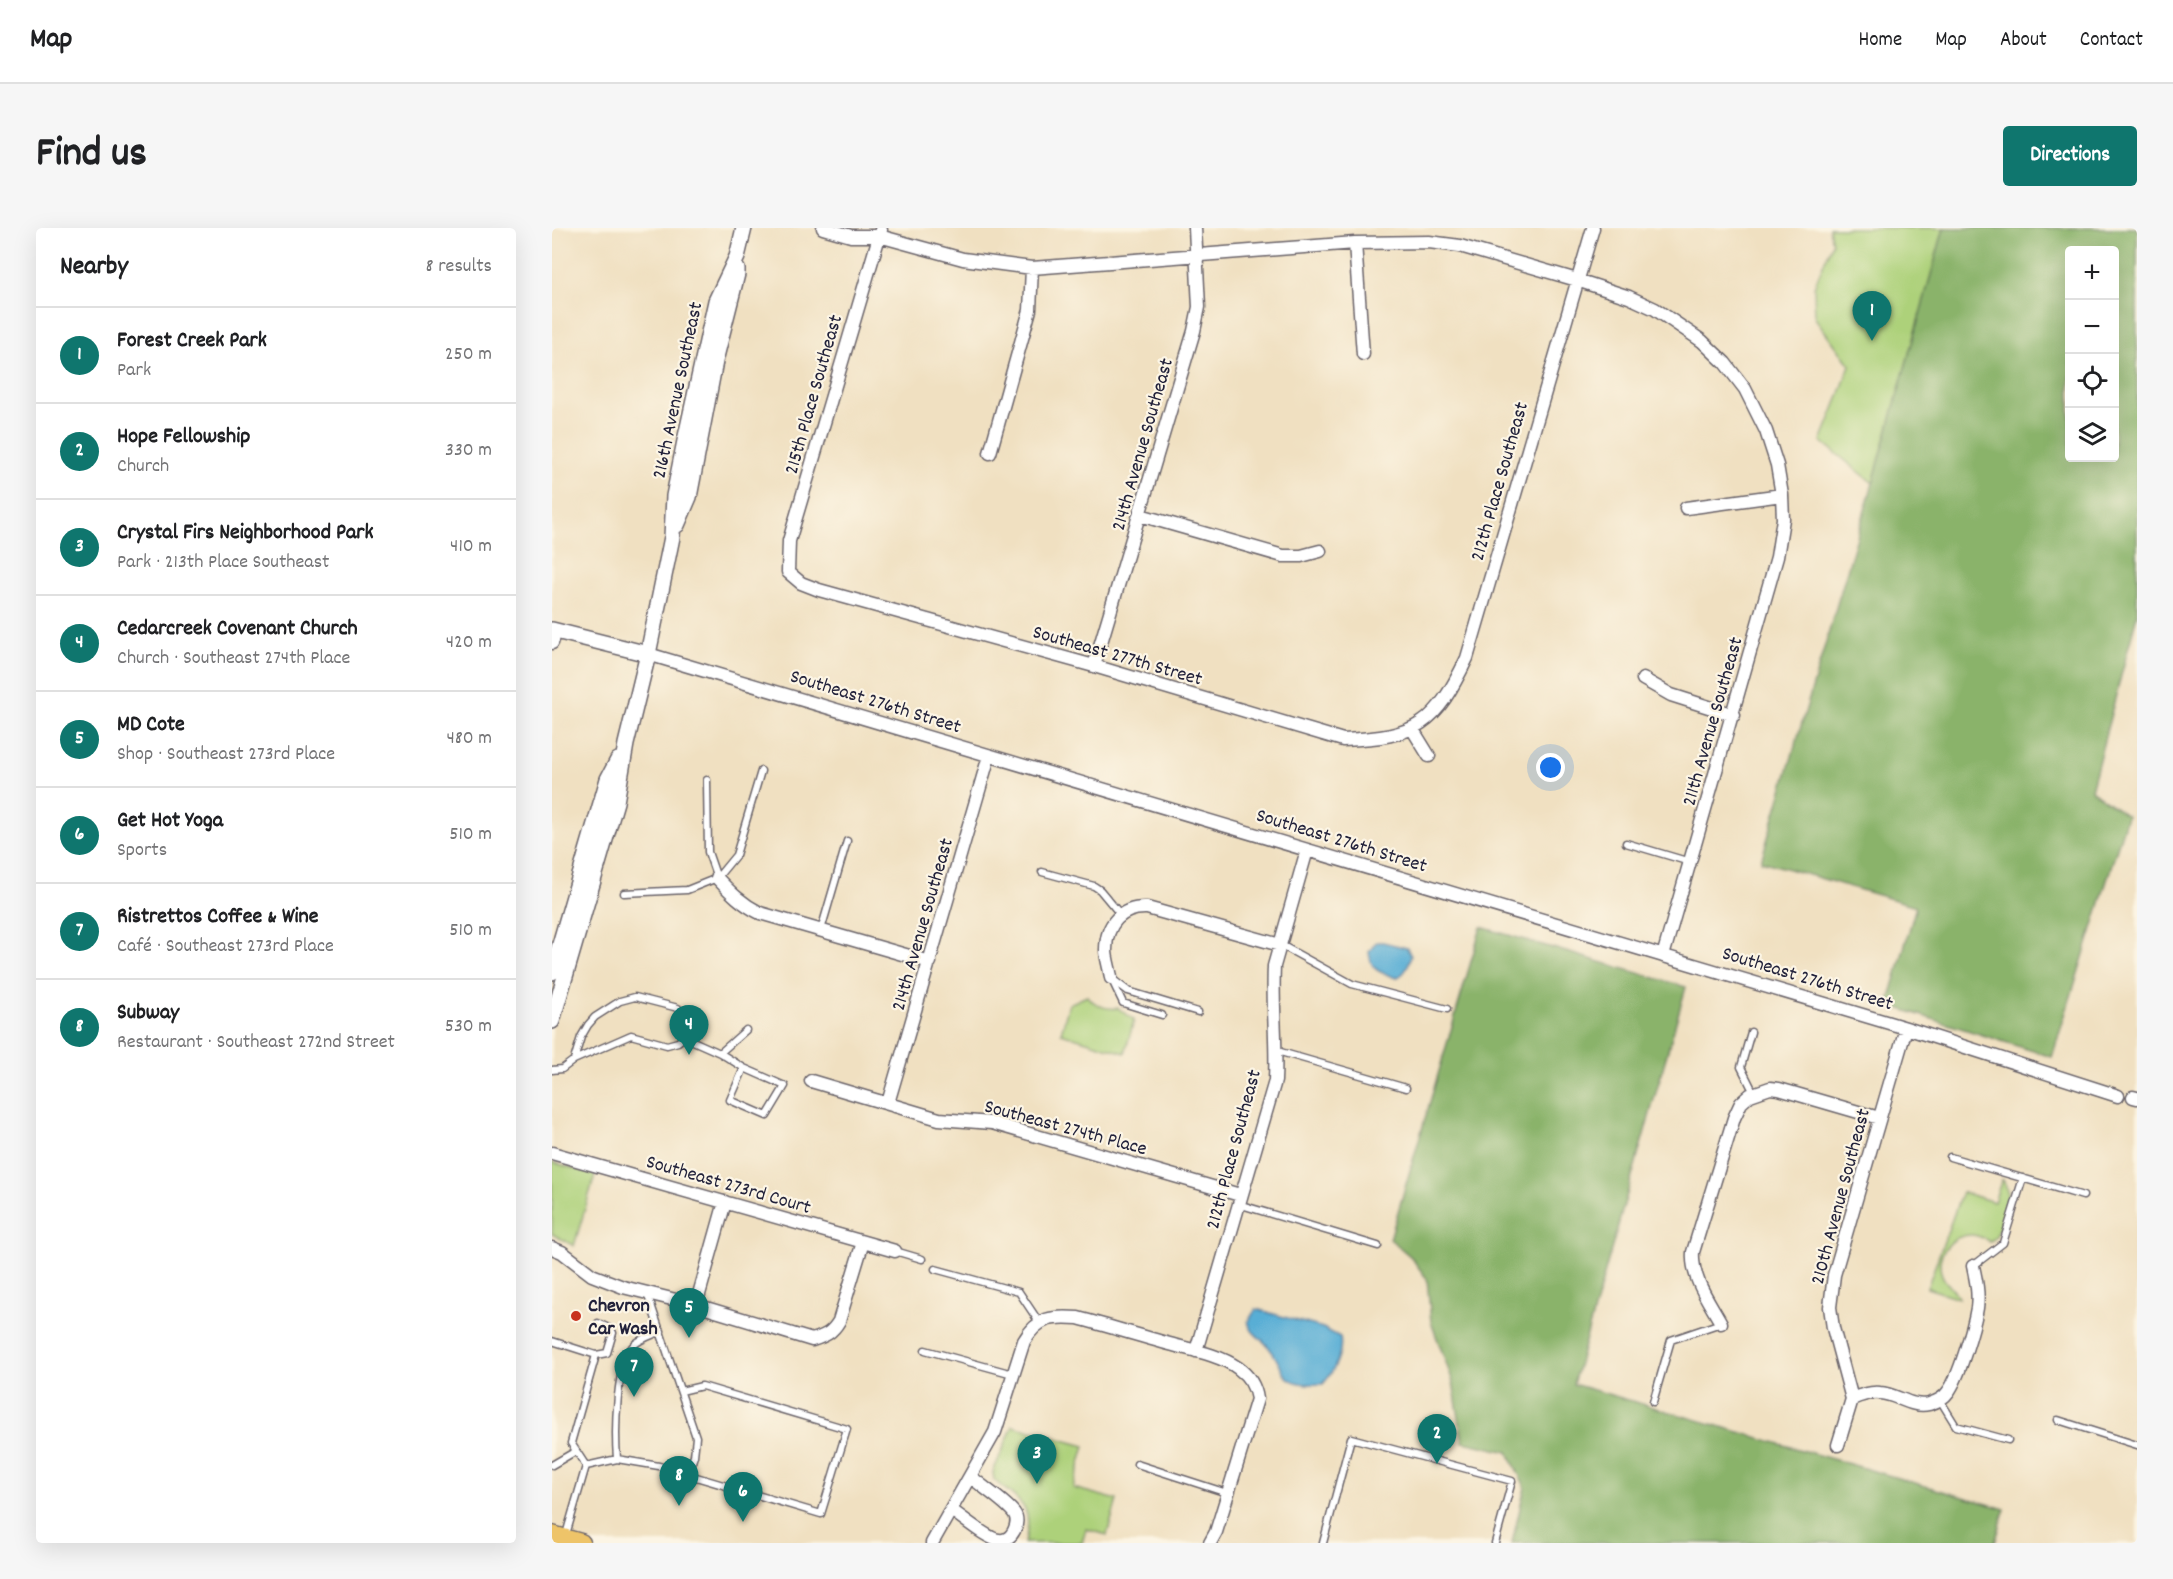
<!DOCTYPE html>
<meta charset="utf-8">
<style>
:root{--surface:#fff;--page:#f6f6f6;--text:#202124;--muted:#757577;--line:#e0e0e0;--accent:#0f766e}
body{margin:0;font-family:Dekko,sans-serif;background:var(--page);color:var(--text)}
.controls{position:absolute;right:18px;top:18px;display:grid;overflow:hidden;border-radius:6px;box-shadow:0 6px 24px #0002}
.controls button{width:54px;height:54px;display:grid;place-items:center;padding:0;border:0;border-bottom:2px solid var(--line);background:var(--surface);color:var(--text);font:30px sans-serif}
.you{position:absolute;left:999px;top:540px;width:21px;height:21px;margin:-15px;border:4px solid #fff;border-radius:50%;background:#1a73e8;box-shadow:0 0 0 9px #1a73e833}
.badge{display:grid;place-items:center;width:39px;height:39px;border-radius:50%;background:var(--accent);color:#fff;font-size:20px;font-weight:700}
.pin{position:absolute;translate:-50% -50px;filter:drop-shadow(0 2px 3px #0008)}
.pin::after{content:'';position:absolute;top:32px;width:21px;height:18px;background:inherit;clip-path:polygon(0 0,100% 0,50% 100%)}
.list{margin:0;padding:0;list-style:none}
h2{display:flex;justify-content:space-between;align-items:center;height:78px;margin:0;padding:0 24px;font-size:26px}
h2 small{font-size:20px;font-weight:400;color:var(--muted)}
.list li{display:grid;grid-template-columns:39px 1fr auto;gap:18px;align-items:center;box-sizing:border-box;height:96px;padding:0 24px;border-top:2px solid var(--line)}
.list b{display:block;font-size:22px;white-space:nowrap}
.list p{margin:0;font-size:20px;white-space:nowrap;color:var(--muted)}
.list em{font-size:20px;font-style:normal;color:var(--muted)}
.icon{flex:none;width:33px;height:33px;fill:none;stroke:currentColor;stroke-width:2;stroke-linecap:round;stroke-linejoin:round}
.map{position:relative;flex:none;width:1585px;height:1315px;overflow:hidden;border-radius:6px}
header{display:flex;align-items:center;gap:36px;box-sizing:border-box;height:84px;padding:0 30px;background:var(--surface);border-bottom:2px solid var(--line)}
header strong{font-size:28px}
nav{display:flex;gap:33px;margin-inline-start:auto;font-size:21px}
.intro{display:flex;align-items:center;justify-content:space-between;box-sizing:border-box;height:144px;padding:0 36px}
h1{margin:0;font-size:42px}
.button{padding:15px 27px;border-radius:6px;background:var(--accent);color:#fff;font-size:21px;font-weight:700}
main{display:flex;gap:36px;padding:0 36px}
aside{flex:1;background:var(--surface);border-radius:6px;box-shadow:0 6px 24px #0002}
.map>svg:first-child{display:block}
.green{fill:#add17a;stroke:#687a5a;stroke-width:1.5}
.forest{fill:#8ab36a;stroke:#566a52;stroke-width:1.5;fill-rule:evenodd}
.water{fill:#59aed5;stroke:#3e6888;stroke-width:1.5}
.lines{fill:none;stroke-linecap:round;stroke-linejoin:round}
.service-casing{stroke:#6a646a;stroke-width:9}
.minor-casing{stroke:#6a646a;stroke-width:15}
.tertiary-casing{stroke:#6a646a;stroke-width:18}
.primary-casing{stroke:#6a646a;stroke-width:21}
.service{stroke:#fff;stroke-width:6}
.minor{stroke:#fff;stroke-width:12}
.tertiary{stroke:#fff;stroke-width:15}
.primary{stroke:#eec469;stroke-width:18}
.poi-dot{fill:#c8321e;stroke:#fcf5e5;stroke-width:2}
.labels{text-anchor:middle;stroke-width:4.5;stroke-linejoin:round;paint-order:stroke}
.street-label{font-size:20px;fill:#22223b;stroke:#fcf5e5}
.poi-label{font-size:20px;font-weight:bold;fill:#22223b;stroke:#fcf5e5;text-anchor:start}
</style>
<header>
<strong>Map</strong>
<nav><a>Home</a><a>Map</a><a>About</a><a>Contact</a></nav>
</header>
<div class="intro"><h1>Find us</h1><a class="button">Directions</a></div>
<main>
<aside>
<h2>Nearby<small>8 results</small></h2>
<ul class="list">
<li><span class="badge">1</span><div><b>Forest Creek Park</b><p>Park</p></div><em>250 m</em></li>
<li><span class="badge">2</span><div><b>Hope Fellowship</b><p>Church</p></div><em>330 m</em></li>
<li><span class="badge">3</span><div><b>Crystal Firs Neighborhood Park</b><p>Park · 213th Place Southeast</p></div><em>410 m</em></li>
<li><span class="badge">4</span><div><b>Cedarcreek Covenant Church</b><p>Church · Southeast 274th Place</p></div><em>420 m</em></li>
<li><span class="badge">5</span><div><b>MD Cote</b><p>Shop · Southeast 273rd Place</p></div><em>480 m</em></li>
<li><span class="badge">6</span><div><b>Get Hot Yoga</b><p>Sports</p></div><em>510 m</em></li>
<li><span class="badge">7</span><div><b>Ristrettos Coffee &amp; Wine</b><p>Café · Southeast 273rd Place</p></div><em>510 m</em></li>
<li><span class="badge">8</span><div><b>Subway</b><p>Restaurant · Southeast 272nd Street</p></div><em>530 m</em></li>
</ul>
</aside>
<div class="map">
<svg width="1585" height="1315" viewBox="0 0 1585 1315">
<rect width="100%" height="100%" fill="#fcf5e5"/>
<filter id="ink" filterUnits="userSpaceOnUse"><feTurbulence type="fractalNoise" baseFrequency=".0167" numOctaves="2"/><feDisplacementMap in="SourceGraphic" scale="12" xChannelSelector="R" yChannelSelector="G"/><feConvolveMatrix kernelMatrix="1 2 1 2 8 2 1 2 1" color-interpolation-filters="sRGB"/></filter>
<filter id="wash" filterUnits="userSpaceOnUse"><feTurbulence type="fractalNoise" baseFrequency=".008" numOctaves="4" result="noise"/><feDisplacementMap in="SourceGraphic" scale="24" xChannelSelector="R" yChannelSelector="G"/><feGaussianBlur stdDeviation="1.35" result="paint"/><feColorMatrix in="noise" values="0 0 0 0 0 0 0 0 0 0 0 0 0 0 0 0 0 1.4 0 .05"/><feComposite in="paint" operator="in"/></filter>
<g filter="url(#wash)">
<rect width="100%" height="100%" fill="#f0e0c1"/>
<path class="green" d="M1277,0H1392L1321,255L1269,213L1286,171L1298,137L1263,90L1262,59L1280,15Z
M535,768C543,777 554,782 566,780L582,792L573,825L509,805L517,776Z
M0,934L43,947L22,1018L0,1006Z
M1450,951C1463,967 1449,992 1444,1009L1438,1014C1433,1011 1426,1007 1420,1007C1400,1006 1382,1027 1390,1047C1393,1056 1403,1061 1407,1070L1375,1060L1410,964L1442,974Z
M461,1198L533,1218L521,1260L565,1272L555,1307L534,1301L530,1315H472C484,1279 467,1273 442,1252L441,1244Z"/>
<path class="forest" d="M1392,0H1585V387L1539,562L1575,588L1500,829L1336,777L1364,678L1209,633L1321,255ZM1562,22V230H1518V22Z
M929,699L1134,759L1021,1156L1453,1281L1443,1315H960L973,1259L956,1224L911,1214L901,1154L879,1094L875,1051L859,1029L838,1011Z"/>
<path class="water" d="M824,714H831L855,720L859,728C856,738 854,746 844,750C827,743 819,744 817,724Z
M704,1081L771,1100L788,1109C791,1125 782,1144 771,1156C722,1159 737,1140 713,1115C706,1108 698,1104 696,1093Z"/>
</g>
<g filter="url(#ink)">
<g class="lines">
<g class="service-casing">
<path id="service" d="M155,552L156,624L165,650L184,627L209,543
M1074,615L1138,634
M490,644L542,658L548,662L568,686
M72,665L135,662L165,650
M269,702L295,613
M729,717L800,756L895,781
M610,787L571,775L559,750L576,763L646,784
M1199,804L1189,839L1202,865
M725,823L854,860
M168,825L194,802
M22,832L29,809L36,797L43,789L68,773L83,769L126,780L134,792L132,809L168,825L192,840
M192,840L233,858L215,888L178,872Z
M0,842L10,841L22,832L79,807L115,817L126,814L132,809
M1398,929L1531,968
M686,976L826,1018
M343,1023L370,1031
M1421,1038L1451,1015L1471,950
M383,1041L467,1064L487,1094
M95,1065L144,1209L142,1228L136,1246
M0,1113L44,1127L19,1215L34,1238
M373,1122L461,1146
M44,1127L55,1125L61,1105L59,1101L46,1095
M1388,1172L1404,1198L1456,1212
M1101,1174L1119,1112L1169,1095
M1506,1192L1585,1217
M65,1231C63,1205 63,1133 83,1116C90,1110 101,1107 109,1103
M585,1236L675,1265
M0,1237L24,1223
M13,1310L34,1238L65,1231L107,1238L269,1286L295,1201L150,1158L129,1163
M771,1315L799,1210L960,1253L943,1315"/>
</g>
<g class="minor-casing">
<path id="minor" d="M271,0L299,8H327L411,31L480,40L803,15L877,14L908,18L1025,52L1077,69L1103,81L1150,113L1173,135L1193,161L1214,203L1225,237L1230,267L1231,291L1225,329L1111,728
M329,2L237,313L236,344L249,355L267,362L542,438L791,512C866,509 883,497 915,430L1041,0
M803,15L811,126
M438,225L478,82L480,40
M1134,280L1230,267
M588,287L731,328H749L768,323
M0,415L4,403
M96,426L1354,800L1566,868
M542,438L642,103L647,79L643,0
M1091,451L1119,467L1182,487
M861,502L877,528
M165,650C179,665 190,676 208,685L378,734
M559,750C558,741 554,731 554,722C554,696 569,679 595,680L728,717
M259,853L387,891L440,895L688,967
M1581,869L1585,870
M336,875L437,528
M0,925L343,1023
M0,1020L10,1024L40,1047L71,1059L144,1077L260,1112C273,1108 280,1105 287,1093L311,1014
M144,1077L173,974
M1169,1095C1157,1073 1139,1050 1141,1024L1182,890L1189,875L1198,867L1218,860L1227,861L1327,890
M644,1123L723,853C725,814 720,777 722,738L755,622
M1300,1171C1309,1167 1318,1164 1328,1165C1345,1166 1359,1180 1377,1176C1384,1174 1392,1170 1396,1164C1407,1150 1422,1098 1425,1080C1427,1065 1424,1052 1421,1038
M1286,1217L1300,1171L1281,1100L1278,1079L1282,1047L1354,800
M399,1282C410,1289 435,1311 447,1312C460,1314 469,1294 462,1285C454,1274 429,1258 418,1248
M380,1315L443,1204L472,1113C486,1089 500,1088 526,1090C559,1099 592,1109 625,1118C645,1123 669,1128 686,1140C697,1148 703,1157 705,1171L664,1304L658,1315"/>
</g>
<g class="tertiary-casing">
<path id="tertiary" d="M125,297L137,269L163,133L185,46V41
M0,402L96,426
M0,744L56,551L66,532
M0,793L64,574L74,516L96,426L120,309L122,268L133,213L164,73L185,29L192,0"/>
</g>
<g class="primary-casing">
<path id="primary" d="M0,1307L29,1315"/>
</g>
<use href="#service" class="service"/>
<use href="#minor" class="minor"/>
<use href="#tertiary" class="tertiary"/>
<use href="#primary" class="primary"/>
</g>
</g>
<circle class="poi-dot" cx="24" cy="1088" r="6"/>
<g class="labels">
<g class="street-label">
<text transform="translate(124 162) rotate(-78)" y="7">216th Avenue Southeast</text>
<text transform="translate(260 166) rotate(-74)" y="7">215th Place Southeast</text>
<text transform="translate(589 216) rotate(-74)" y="7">214th Avenue Southeast</text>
<text transform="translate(946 253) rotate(-74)" y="7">212th Place Southeast</text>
<text transform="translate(566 426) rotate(16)" y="7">Southeast 277th Street</text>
<text transform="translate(324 472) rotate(17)" y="7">Southeast 276th Street</text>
<text transform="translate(1159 493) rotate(-74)" y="7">211th Avenue Southeast</text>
<text transform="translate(790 611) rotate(17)" y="7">Southeast 276th Street</text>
<text transform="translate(369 696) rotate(-74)" y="7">214th Avenue Southeast</text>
<text transform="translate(1256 749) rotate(17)" y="7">Southeast 276th Street</text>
<text transform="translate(514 898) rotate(15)" y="7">Southeast 274th Place</text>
<text transform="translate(680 921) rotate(-75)" y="7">212th Place Southeast</text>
<text transform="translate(177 955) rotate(16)" y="7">Southeast 273rd Court</text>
<text transform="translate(1287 968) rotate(-75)" y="7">210th Avenue Southeast</text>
</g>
<g class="poi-label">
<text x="36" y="1083">Chevron<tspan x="36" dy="23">Car Wash</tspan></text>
</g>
</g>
</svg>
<div class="controls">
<button>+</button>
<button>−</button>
<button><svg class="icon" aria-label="locate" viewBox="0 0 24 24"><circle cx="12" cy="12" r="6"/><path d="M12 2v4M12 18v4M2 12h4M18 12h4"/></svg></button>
<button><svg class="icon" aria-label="layers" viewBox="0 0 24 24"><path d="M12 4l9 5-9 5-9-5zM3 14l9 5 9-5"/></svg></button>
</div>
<div class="you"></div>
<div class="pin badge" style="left:1320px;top:113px">1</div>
<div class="pin badge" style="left:885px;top:1236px">2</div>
<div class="pin badge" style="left:485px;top:1256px">3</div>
<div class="pin badge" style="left:137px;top:827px">4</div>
<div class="pin badge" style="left:137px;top:1110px">5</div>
<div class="pin badge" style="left:191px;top:1294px">6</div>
<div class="pin badge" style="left:82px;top:1169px">7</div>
<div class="pin badge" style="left:127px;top:1278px">8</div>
</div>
</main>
